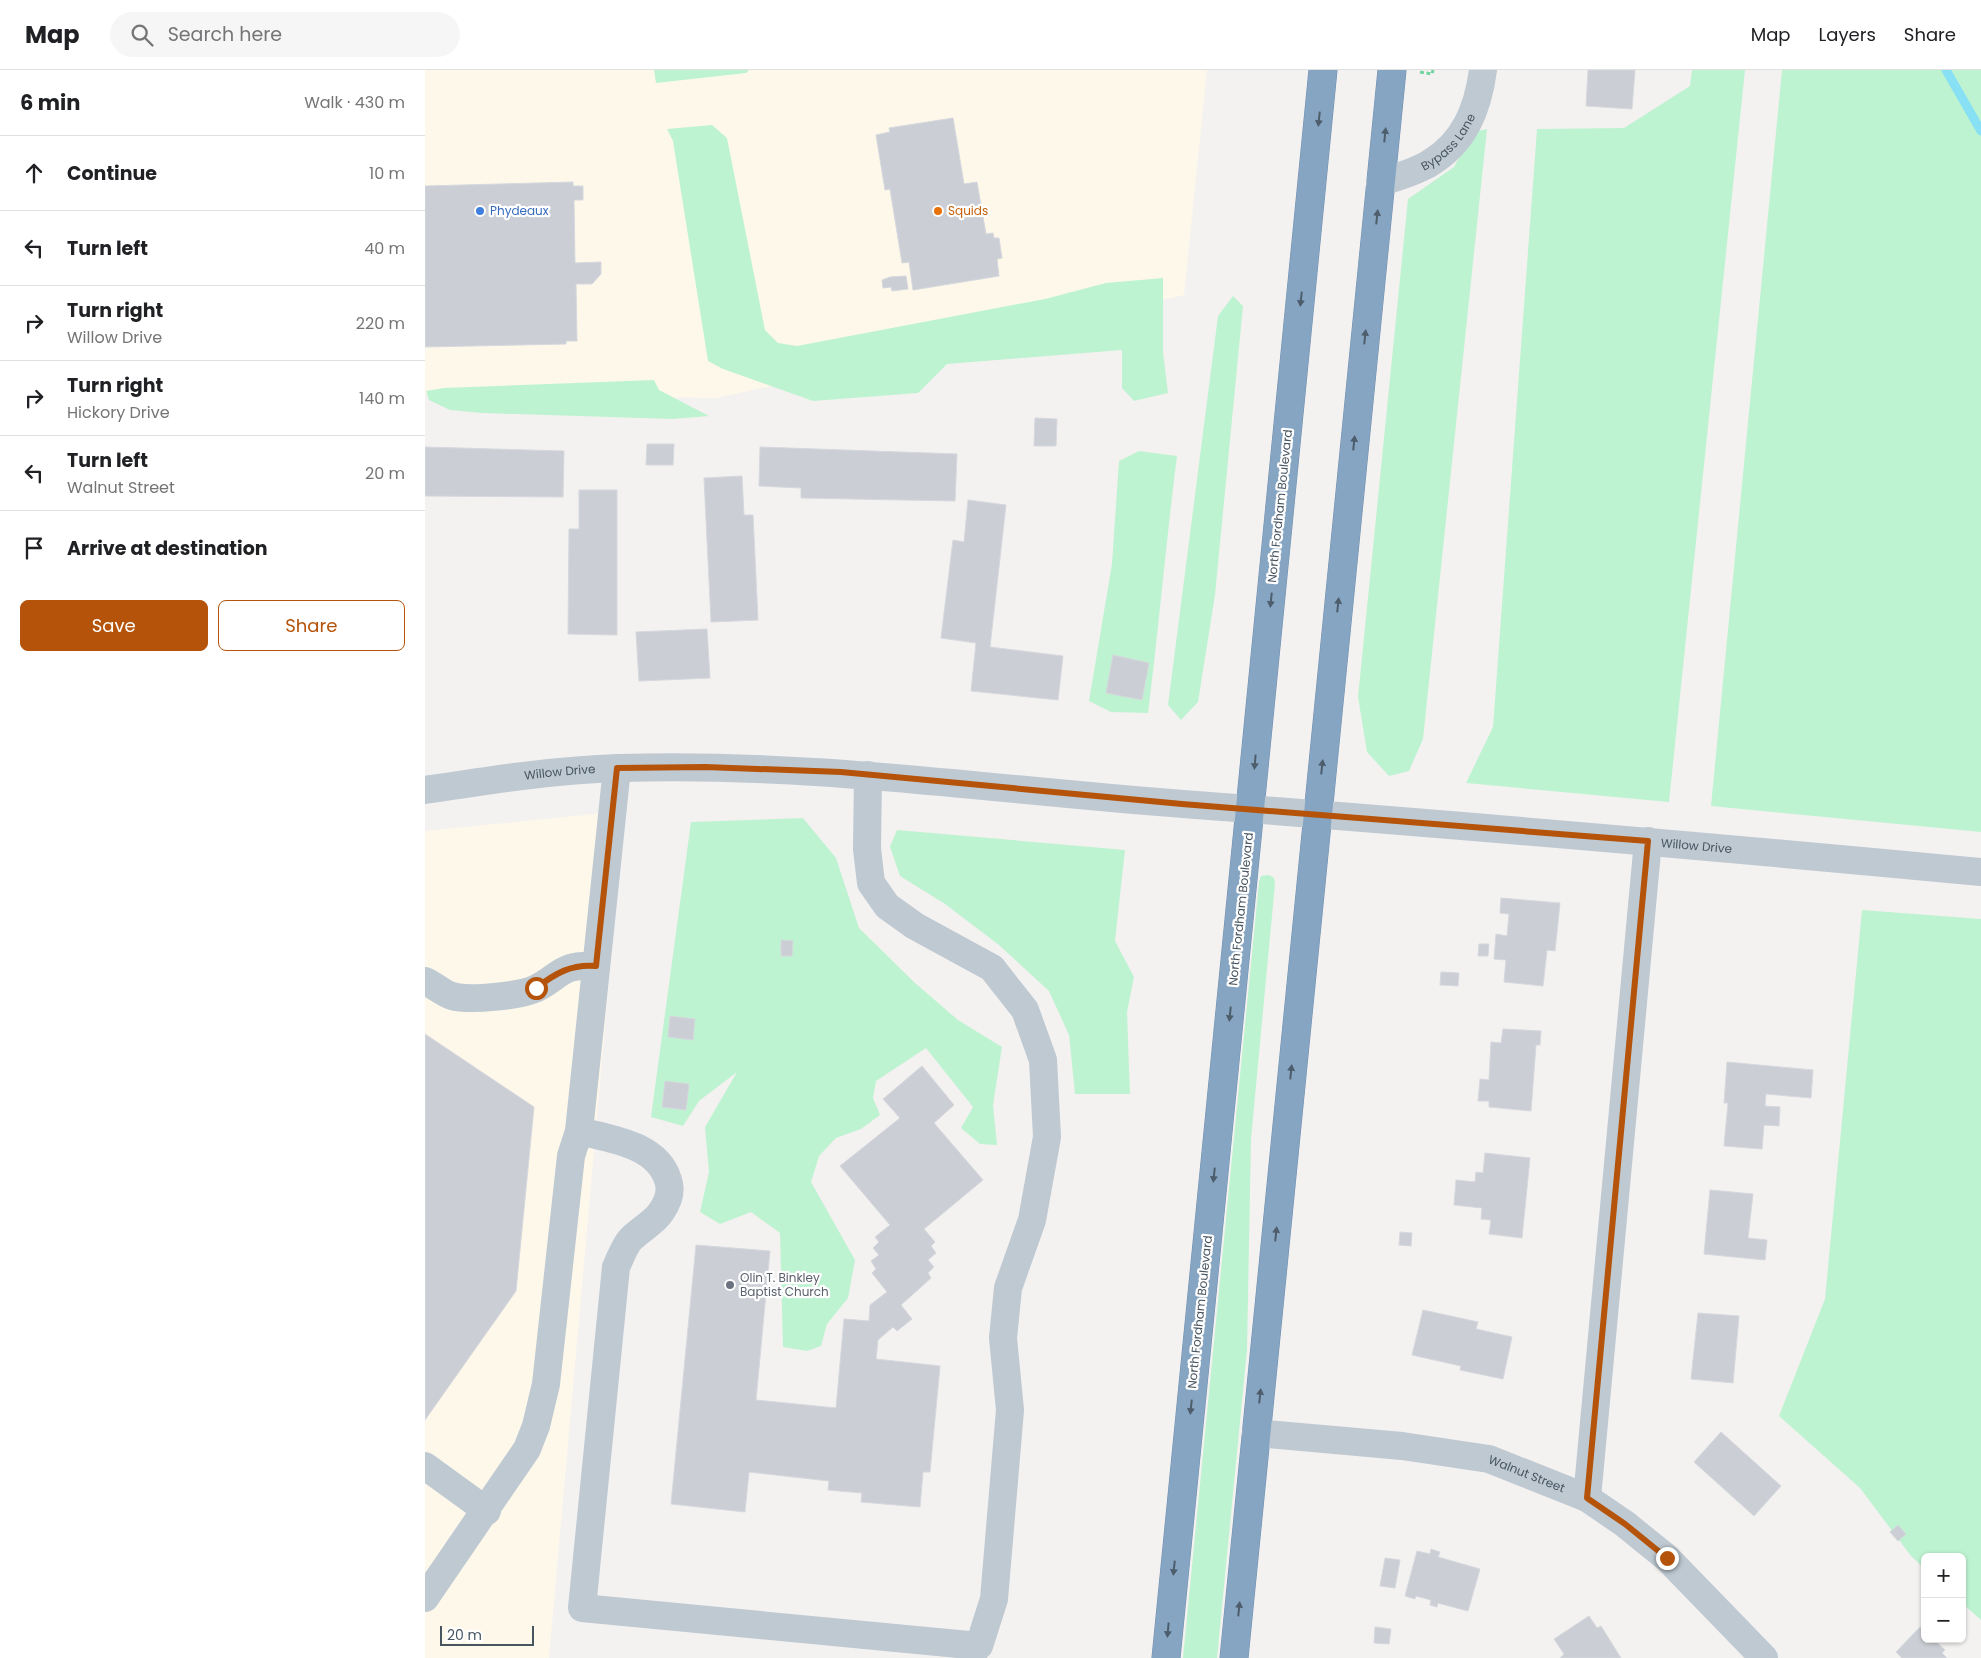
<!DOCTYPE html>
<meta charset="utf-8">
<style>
:root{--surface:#fff;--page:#f6f6f6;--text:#202124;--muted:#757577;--line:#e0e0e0;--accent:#b45309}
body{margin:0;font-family:Poppins,sans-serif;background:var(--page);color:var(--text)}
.controls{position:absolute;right:15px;bottom:15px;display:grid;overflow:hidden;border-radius:8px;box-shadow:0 1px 4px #0004}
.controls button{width:45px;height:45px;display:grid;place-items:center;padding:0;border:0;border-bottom:1px solid var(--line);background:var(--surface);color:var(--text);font:25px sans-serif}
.scale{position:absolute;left:15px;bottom:12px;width:94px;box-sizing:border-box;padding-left:5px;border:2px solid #475561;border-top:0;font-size:14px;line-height:18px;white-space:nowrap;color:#475561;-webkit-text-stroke:4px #fff;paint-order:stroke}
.stop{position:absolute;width:15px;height:15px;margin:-11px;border:4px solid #b45309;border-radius:50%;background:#fff}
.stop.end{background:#b45309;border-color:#fff;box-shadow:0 1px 5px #0008}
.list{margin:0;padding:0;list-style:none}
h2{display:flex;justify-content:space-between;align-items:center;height:65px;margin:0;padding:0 20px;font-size:21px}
h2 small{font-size:16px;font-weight:400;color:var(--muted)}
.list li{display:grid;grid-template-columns:32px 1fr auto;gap:15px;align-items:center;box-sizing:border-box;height:75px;padding:0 20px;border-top:1px solid var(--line)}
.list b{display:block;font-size:19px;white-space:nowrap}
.list p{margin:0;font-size:16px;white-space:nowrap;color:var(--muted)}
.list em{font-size:16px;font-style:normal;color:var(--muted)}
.actions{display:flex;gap:10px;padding:15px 20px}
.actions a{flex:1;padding:11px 0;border:1px solid var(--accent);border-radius:8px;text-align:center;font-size:18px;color:var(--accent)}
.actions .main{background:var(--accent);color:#fff}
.icon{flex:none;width:28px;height:28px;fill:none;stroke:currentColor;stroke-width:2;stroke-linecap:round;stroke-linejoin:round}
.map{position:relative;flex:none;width:1556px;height:1588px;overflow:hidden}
header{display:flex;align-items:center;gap:30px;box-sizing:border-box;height:70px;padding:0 25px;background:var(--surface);border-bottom:1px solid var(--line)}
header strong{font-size:24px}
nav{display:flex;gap:28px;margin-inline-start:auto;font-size:18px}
.search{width:350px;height:45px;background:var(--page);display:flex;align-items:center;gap:12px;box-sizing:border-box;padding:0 18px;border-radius:28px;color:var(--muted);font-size:19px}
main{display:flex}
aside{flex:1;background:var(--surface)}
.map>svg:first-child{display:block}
.commercial{fill:#fef8eb}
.green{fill:#bef3d1}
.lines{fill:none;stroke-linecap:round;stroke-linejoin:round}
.stream{stroke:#87e0f4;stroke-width:9}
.building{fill:#cbced4;stroke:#d5d8dd}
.highway-casing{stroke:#7190af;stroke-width:29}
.path{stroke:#72d5a1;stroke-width:3;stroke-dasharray:4 2.5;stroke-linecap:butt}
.minor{stroke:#bec9d2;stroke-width:28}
.highway{stroke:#86a5c3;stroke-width:28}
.oneway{fill:#4d5d6b}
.route{stroke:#b45309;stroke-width:6}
.shop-dot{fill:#3f7fe0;stroke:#fff;stroke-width:2}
.food-dot{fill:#e8710a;stroke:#fff;stroke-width:2}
.worship-dot{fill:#6b7280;stroke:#fff;stroke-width:2}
.labels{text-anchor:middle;stroke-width:4.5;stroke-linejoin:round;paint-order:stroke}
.street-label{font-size:12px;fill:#475561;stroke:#fff}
.shop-label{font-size:12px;fill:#366cbe;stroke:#fff;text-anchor:start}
.food-label{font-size:12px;fill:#c56008;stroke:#fff;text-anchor:start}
.worship-label{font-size:12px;fill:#5b616d;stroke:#fff;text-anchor:start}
</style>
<header>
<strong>Map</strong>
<div class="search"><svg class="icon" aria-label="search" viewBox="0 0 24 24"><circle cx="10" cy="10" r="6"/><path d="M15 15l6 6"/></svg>Search here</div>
<nav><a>Map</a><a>Layers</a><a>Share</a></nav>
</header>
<main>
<aside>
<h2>6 min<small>Walk · 430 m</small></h2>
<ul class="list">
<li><svg class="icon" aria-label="ahead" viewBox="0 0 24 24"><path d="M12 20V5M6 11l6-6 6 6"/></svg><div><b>Continue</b></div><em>10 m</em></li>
<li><svg class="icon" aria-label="left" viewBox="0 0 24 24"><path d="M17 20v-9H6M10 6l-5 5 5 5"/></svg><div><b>Turn left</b></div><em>40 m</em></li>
<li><svg class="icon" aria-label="right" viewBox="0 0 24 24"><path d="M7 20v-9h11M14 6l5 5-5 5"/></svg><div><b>Turn right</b><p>Willow Drive</p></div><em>220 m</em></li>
<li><svg class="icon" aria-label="right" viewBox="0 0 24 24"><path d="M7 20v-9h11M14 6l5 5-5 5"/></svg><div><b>Turn right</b><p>Hickory Drive</p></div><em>140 m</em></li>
<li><svg class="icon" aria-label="left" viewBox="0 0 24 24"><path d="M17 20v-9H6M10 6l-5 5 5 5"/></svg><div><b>Turn left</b><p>Walnut Street</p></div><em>20 m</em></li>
<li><svg class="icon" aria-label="arrive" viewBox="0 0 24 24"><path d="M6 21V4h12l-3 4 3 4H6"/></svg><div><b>Arrive at destination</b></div></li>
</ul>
<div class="actions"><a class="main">Save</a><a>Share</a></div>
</aside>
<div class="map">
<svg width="1556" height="1588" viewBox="0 0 1556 1588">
<rect width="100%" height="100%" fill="#f4f1f1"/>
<path class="commercial" d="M0,0H782L759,225L291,328L0,324Z
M199,741L124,1588H0V761Z"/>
<path class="green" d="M229,0H324L321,3L231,13Z
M1267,0H1320L1244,732L1041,713L1068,657L1112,59L1199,58L1265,16Z
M1357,0H1556V762L1286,736Z
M287,55L302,68L340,260L353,273L372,276L620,229L681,213L738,208V282L743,323L709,331L697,318V280L522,294L493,323L388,331L298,299L283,291L248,71L242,59Z
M1062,59L998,669L984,701L964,706L942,682L933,627L983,129L1029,97L1048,62Z
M808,226L818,236L790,525L773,632L756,650L743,635L793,246Z
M229,310L234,320L284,346L247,349L57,343L25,340L4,330L1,321L19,318Z
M714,381L752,386C741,471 734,557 723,643L686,642L664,631L687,494L694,391Z
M378,748L411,788L434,858L490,913L533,950L577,977L568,1035L572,1075L555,1074L536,1058L548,1037L501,978L451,1011L448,1028L455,1045L436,1059L411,1068L394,1086L386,1112L430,1190L423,1228L402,1254L396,1276L382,1281L358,1277L355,1163L326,1142L295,1154L275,1142L284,1102L280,1057L312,1002L274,1031L258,1056L226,1047L266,752Z
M472,760L700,780L690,871L709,907L702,942L705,1024H650L644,965L624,921L574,875L520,834L475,806L465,777Z
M844,805L849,808L850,814L826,1069L822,1280L792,1588H758L834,812L836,806Z
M1437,840L1556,849V1550L1537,1533V1487H1500V1499L1486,1486L1435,1418L1354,1346L1400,1229Z"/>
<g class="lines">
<path class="stream" d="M1521,0L1556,61"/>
</g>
<path class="building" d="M1163,0H1210L1207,39L1161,36Z
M528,48L539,114L552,112L561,164L568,163L569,168H574L577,188L572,189L574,206L488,220L484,192L477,193L465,119L460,120L451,65L465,62L464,58Z
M148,112V116H158V130H149L150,193L176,192V204L167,214H151L152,271H141V274L0,277V116Z
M481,206L483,219L467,221L466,217L458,218L457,210L465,207Z
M610,348L632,349L631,376H609Z
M222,374H249L248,395H221Z
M0,377L139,381L138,427L0,426Z
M335,377L532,384L530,431L376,428V418L334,416Z
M317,406L319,445H328L333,550L286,552L279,408Z
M154,420H192V565L143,564L144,459H154Z
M543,430L581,435L565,577L638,586L633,630L546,621L551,573L516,568L528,470L539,472Z
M282,559L285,608L214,611L211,562Z
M688,585L724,593L717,630L681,623Z
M1076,828L1135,833L1130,881L1122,880L1118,916L1079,912L1081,890L1069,889L1071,864L1082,866L1084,844L1075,843Z
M356,870L368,871L367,886H356Z
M1054,874H1064L1063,886H1053Z
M1016,902L1034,903L1033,916L1015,915Z
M245,946L270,949L268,970L243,967Z
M1078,959L1116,961L1115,975H1111L1106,1041L1064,1037V1031H1053L1055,1009L1064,1010L1066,972L1076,973Z
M0,964L109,1037L91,1221L0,1350Z
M1302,992L1388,1000L1386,1028L1341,1024L1340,1036L1355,1037L1354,1056L1339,1055L1337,1079L1299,1076L1303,1033H1299Z
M497,996L529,1035L509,1053L558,1110L499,1159L510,1172L506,1176L511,1183L503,1190L509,1197L503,1203L506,1208L476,1235L487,1249L472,1261L468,1257L453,1270L451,1289L515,1296L505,1402H498L495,1437L436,1432L437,1423L403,1420L404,1411L324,1402L320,1442L246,1434L271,1175L345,1181L331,1330L411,1338L419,1249L444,1251L445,1235L462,1222L447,1203L451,1199L446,1191L454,1185L448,1178L454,1172L450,1167L465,1155L415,1096L475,1048L458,1029Z
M240,1011L264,1014L261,1040L237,1037Z
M1060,1083L1105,1088L1097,1168L1064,1164L1066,1150L1056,1149L1057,1138L1029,1135L1031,1110L1050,1112L1051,1102L1058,1103Z
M1285,1120L1328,1124L1323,1168L1342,1170L1340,1190L1279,1184Z
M975,1162L987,1163L986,1176L974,1175Z
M998,1240L1053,1252L1051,1259L1087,1267L1078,1309L1035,1300L1036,1296L987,1285Z
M1273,1243L1314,1246L1308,1313L1266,1309Z
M1296,1362L1356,1416L1329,1446L1269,1392Z
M1473,1455L1481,1464L1473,1471L1465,1462Z
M1006,1479L1015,1482L1013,1487L1055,1499L1043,1541L1013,1533L1012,1537L1005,1535L1006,1530L991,1526L990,1529L980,1526L992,1481L1005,1484Z
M960,1488L975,1490L970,1518L955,1516Z
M1164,1546L1172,1558L1176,1556L1196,1588H1135L1139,1584L1129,1569Z
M950,1557L966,1559L964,1574L949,1573Z
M1495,1557L1500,1562V1569H1508L1520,1580L1517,1583L1522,1588H1477L1471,1582Z"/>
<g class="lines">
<g class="highway-casing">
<path id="highway" d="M741,1588L898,0
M809,1588L967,0"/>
</g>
<path class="path" d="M995,2L1007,4L1008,0"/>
<g class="minor">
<path id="s1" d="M955,113C971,107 991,102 1005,93C1040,72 1053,38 1058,0"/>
<path id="s2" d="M0,720C65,710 129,700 195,698C384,692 570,720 758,734C1024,754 1290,777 1556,802"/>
<path d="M0,911C9,915 18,923 27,926C44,931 96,926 112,918C138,904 136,894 171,896"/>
<path d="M154,1061C185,1069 232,1074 243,1110C247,1121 243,1132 236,1142C229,1153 214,1160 205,1170C199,1177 195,1189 191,1197L157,1538L554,1576L569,1529L585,1340L578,1268L583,1218L607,1150L622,1067L618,990L600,940L567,898L490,856L462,836L446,813L442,779L443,705"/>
<path id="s3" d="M831,1363L977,1376L1064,1389L1162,1428L1200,1454L1242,1488L1339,1588"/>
<path d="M0,1396L62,1441"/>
<path d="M1162,1428L1223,771"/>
<path d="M0,1528L102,1379L111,1356L121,1314L146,1086L154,1061L192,698"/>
</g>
<use href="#highway" class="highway"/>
</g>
<defs><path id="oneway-solid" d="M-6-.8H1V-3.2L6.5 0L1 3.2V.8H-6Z" transform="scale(1.25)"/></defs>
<g class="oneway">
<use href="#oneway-solid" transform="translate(894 49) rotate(96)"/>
<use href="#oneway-solid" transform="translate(960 65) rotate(-84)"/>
<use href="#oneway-solid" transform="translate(952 147) rotate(-84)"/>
<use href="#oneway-solid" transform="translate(876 229) rotate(96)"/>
<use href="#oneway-solid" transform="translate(940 267) rotate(-84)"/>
<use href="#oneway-solid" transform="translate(929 373) rotate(-84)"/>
<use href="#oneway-solid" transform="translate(846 530) rotate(96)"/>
<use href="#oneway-solid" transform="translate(913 535) rotate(-84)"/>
<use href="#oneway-solid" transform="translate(830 692) rotate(95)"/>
<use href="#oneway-solid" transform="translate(897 697) rotate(-84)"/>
<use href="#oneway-solid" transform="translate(805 944) rotate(96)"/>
<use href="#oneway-solid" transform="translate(866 1002) rotate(-84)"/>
<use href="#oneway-solid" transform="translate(789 1105) rotate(96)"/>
<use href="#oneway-solid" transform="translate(851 1164) rotate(-84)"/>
<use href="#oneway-solid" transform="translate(835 1326) rotate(-84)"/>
<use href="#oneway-solid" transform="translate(766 1337) rotate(96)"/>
<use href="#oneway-solid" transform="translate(749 1498) rotate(96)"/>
<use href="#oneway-solid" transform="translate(814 1539) rotate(-84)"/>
<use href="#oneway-solid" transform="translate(743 1560) rotate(95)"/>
</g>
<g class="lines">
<path class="route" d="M111,918C131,903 146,894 171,896L192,698L280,697L416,702L757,734L1223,771L1162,1428L1200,1454L1242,1488"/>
</g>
<circle class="shop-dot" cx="55" cy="141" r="5"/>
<circle class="food-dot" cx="513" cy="141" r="5"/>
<circle class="worship-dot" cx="305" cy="1215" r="5"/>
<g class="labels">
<g class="street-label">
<text dy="4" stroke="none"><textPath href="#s1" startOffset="82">Bypass Lane</textPath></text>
<text transform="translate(855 436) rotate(-84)" y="4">North Fordham Boulevard</text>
<text dy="4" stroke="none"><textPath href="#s2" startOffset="136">Willow Drive</textPath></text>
<text dy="4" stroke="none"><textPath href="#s2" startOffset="1276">Willow Drive</textPath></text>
<text transform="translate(816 839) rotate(-84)" y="4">North Fordham Boulevard</text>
<text transform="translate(775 1242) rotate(-84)" y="4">North Fordham Boulevard</text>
<text dy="4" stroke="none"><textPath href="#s3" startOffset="275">Walnut Street</textPath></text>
</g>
<g class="shop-label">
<text x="65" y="145">Phydeaux</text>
</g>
<g class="food-label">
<text x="523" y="145">Squids</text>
</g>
<g class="worship-label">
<text x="315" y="1212">Olin T. Binkley<tspan x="315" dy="14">Baptist Church</tspan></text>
</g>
</g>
</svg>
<div class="controls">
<button>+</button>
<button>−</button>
</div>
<div class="scale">20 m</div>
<div class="stop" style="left:111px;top:918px"></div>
<div class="stop end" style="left:1242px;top:1488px"></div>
</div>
</main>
